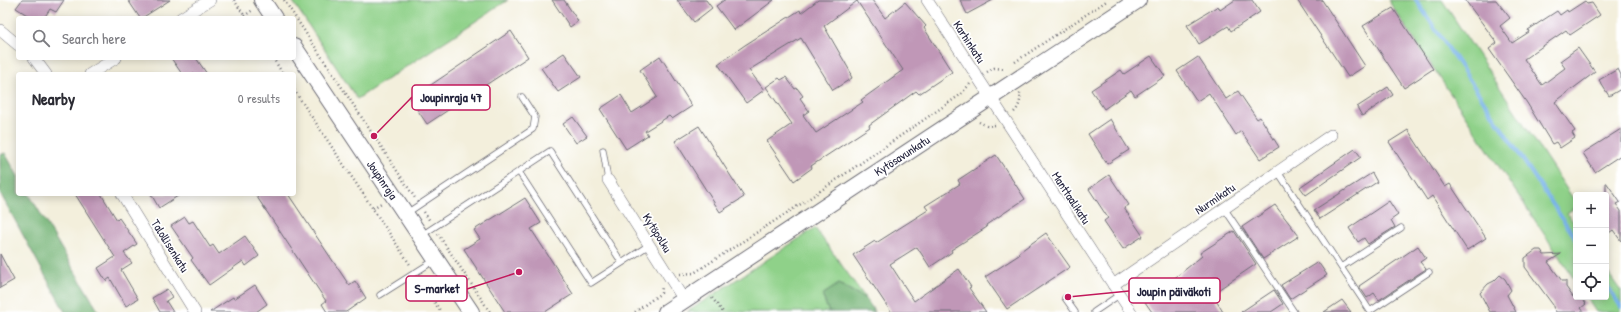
<!DOCTYPE html>
<meta charset="utf-8">
<style>
:root{--surface:#fff;--page:#f2f2f3;--text:#2b2b33;--muted:#7c7c81;--line:#e1e1e2}
body{margin:0;font-family:"Patrick Hand",sans-serif;background:var(--page);color:var(--text)}
.controls{position:absolute;right:12px;bottom:12px;display:grid;overflow:hidden;border-radius:4px;box-shadow:0 2px 10px #0003}
.controls button{width:36px;height:36px;display:grid;place-items:center;padding:0;border:0;border-bottom:1px solid var(--line);background:var(--surface);color:var(--text);font:20px sans-serif}
.list{margin:0;padding:0;list-style:none}
h2{display:flex;justify-content:space-between;align-items:center;height:52px;margin:0;padding:0 16px;font-size:17px}
h2 small{font-size:13px;font-weight:400;color:var(--muted)}
.icon{flex:none;width:22px;height:22px;fill:none;stroke:currentColor;stroke-width:2;stroke-linecap:round;stroke-linejoin:round}
.map{position:relative;flex:none;width:1621px;height:312px;overflow:hidden}
.search{position:absolute;background:var(--surface);box-shadow:0 2px 10px #0003;left:16px;top:16px;width:280px;height:44px;display:flex;align-items:center;gap:10px;box-sizing:border-box;padding:0 14px;border-radius:4px;color:var(--muted);font-size:15px}
.panel{position:absolute;background:var(--surface);box-shadow:0 2px 10px #0003;left:16px;top:72px;width:280px;height:124px;border-radius:4px}
.map>svg:first-child{display:block}
.green{fill:#8fd189;stroke:#587a62}
.forest{fill:#73b375;stroke:#4a6a58}
.lines{fill:none;stroke-linecap:round;stroke-linejoin:round}
.stream{stroke:#78b3ea;stroke-width:4}
.building{fill:#c097b7}
.lane-casing{stroke:#6b6a73;stroke-width:7}
.street-casing{stroke:#6b6a73;stroke-width:12}
.secondary-casing{stroke:#6b6a73;stroke-width:18}
.path{stroke:#6b6a73;stroke-width:2.5;stroke-dasharray:1 3;stroke-linecap:butt}
.lane{stroke:#fff;stroke-width:5.5}
.street{stroke:#fff;stroke-width:11}
.secondary{stroke:#fff;stroke-width:16}
.labels{text-anchor:middle;stroke-width:3.5;stroke-linejoin:round;paint-order:stroke}
.street-label{font-size:12px;fill:#22223b;stroke:#fff}
.leader{fill:none;stroke:#c2185b;stroke-width:1.5}
.callout-dot{fill:#c2185b;stroke:#fff;stroke-width:1.5}
.callout{fill:#fff;stroke:#c2185b;stroke-width:1.5}
.callout-label{font-size:13px;text-anchor:middle;font-weight:bold;fill:#22223b}
</style>
<div class="map">
<svg width="1621" height="312" viewBox="0 0 1621 312">
<rect width="100%" height="100%" fill="#fff"/>
<filter id="ink" filterUnits="userSpaceOnUse"><feTurbulence type="fractalNoise" baseFrequency=".025" numOctaves="2"/><feDisplacementMap in="SourceGraphic" scale="8" xChannelSelector="R" yChannelSelector="G"/><feConvolveMatrix kernelMatrix="1 2 1 2 8 2 1 2 1" color-interpolation-filters="sRGB"/></filter>
<filter id="wash" filterUnits="userSpaceOnUse"><feTurbulence type="fractalNoise" baseFrequency=".012" numOctaves="4" result="noise"/><feDisplacementMap in="SourceGraphic" scale="16" xChannelSelector="R" yChannelSelector="G"/><feGaussianBlur stdDeviation="0.9" result="paint"/><feColorMatrix in="noise" values="0 0 0 0 0 0 0 0 0 0 0 0 0 0 0 0 0 1.4 0 .05"/><feComposite in="paint" operator="in"/></filter>
<g filter="url(#wash)">
<rect width="100%" height="100%" fill="#f3efdc"/>
<path class="green" d="M292,0H508L357,99Z
M1388,0H1442L1576,203V207L1567,213L1576,226V282Z
M815,228L866,299L839,284L822,295L829,312H687Z
M1606,270L1620,290H1621V312H1596L1586,297H1606Z"/>
<path class="forest" d="M5,153L18,176V194H29L99,312H65L0,193V155Z
M839,284L866,299L875,312H829L822,295Z"/>
<g class="lines">
<path class="stream" d="M1416,0L1576,239
M1606,284L1621,307"/>
</g>
<g id="blocks">
<path class="building" d="M22,0H64L56,12L50,9L44,18H32L16,8Z
M128,0H170L142,18H140Z
M552,0H564L578,21L570,27Z
M677,0H706L712,8L694,22Z
M724,0H774L734,30L716,6Z
M818,0H872L885,18L905,2L926,26L924,28L952,72L919,94L916,91L869,125L870,127L811,166L812,168L794,181L767,141L792,124L766,87L779,78L781,80L786,77L795,89L797,88L803,96L800,98L809,111L803,115L816,133L863,102L861,100L903,70L857,1L824,26L851,73L850,74L852,78L833,90L801,38L749,70L764,90L746,103L718,64L745,45L800,10L801,13Z
M960,0H993L967,14Z
M1235,0H1252L1260,12L1231,31L1228,26L1199,44L1187,25L1218,6L1220,10Z
M1297,0H1322L1365,66L1348,77Z
M1465,0H1496L1510,18L1500,26L1512,43L1529,32L1528,30L1557,11L1560,15L1567,10L1568,12L1585,1L1587,4L1592,3L1600,15L1570,35L1566,30L1524,59L1542,85L1565,68L1560,61L1578,48L1595,72L1555,102L1575,131L1572,133L1575,138L1560,148L1556,142L1552,144L1527,103L1489,49L1497,43Z
M1393,8L1433,69L1404,88L1363,26Z
M511,31L528,57L427,124L410,99Z
M564,53L581,77L558,92L541,68Z
M660,56L692,106L672,119L669,116L645,131L648,135L626,149L600,109L621,95L632,113L657,97L640,70Z
M1151,56L1165,76L1135,96L1131,90L1104,109L1091,90L1121,70L1124,74Z
M1198,57L1226,99L1238,91L1257,119L1260,117L1279,147L1260,159L1241,131L1236,135L1209,93L1197,101L1177,71Z
M171,58H196L207,74H182Z
M1618,69L1621,75V89L1609,96L1599,80Z
M1388,87L1393,95L1362,116L1357,107Z
M573,117L587,136L576,143L563,124Z
M1110,119L1129,150L1107,164L1088,134Z
M699,126L744,197L720,212L675,141Z
M1621,129V155L1595,172L1583,153Z
M1408,130L1445,187L1450,184L1486,238L1467,250L1432,196L1427,200L1389,142Z
M1355,149L1361,157L1306,195L1300,187Z
M996,155L1025,199L986,225L987,227L951,250L952,252L930,267L917,247L890,264L914,301L959,269L971,287L969,288L986,312H891L853,255L875,241L876,243L928,210L925,206L960,184L958,180Z
M1372,173L1377,182L1320,219L1314,210Z
M1109,175L1129,205L1124,208L1143,236L1123,249L1104,221L1108,218L1089,189Z
M1606,182L1620,202L1616,204L1621,211V241L1613,230L1606,235Z
M75,194H101L117,220L119,218L137,244L124,253L132,263L121,270L138,299L126,306L110,278L106,281L98,268L115,257Z
M151,194H181L159,208Z
M255,194H288L349,285L355,281L366,298L346,312H327L322,304L326,301Z
M525,198L541,223L531,229L573,294L545,312H505L464,249L480,239L474,230Z
M1389,201L1398,215L1391,220L1395,227L1368,244L1364,238L1358,242L1349,228Z
M1275,205L1299,236L1263,259L1242,227Z
M185,217L189,223L193,221L210,247L213,245L219,254L245,236L259,256L246,266L243,261L209,285L191,260L193,258L171,226Z
M1234,231L1256,264L1212,294L1223,312H1152L1145,302L1152,291L1159,286L1161,289L1202,256L1200,253Z
M1046,233L1070,267L1007,309L985,277L1019,255L1018,253Z
M1418,246L1426,258L1420,262L1426,269L1379,300L1374,293L1367,298L1359,286Z
M1536,250H1541L1544,255L1561,254L1548,262L1562,281H1566V287L1573,297H1580L1586,304L1581,308L1584,312H1556L1553,307V305L1525,267V258Z
M0,254L14,280L0,288Z
M1318,262L1327,275L1290,299L1281,285Z
M1500,275L1505,279L1511,290L1507,295L1516,312H1490L1480,293L1488,284L1494,281Z
M255,285L267,304L256,312H210L233,297L234,299Z
M167,289L172,297L166,301L173,312H160L152,298Z
M1274,290L1283,304L1271,312H1241Z
M1342,300L1351,312H1324Z"/>
</g>
</g>
<g filter="url(#ink)">
<use href="#blocks" fill-opacity="0" stroke="#6b6a73" stroke-width="1"/>
<g class="lines">
<g class="lane-casing">
<path id="lane" d="M603,150L608,180
M519,172L591,283L622,263
M1278,172L1370,311L1429,272
M1224,208L1294,312
M407,213L533,129L535,117L522,97
M422,235L550,151L622,263L649,245
M1341,267L1401,228
M380,295L435,260
M1065,298L1075,312
M1094,312L1119,295"/>
</g>
<g class="street-casing">
<path id="street" d="M927,0L1131,312
M181,18L210,0
M0,30L18,45
M34,58L46,74
M90,74L116,58
M608,180L684,300
M122,194L195,312
M1113,285L1331,135"/>
</g>
<g class="secondary-casing">
<path id="secondary" d="M262,0L274,18
M294,47L471,312
M666,312L1138,0"/>
</g>
<path class="path" d="M234,0L246,18
M284,0L415,198
M244,16L253,10
M273,58L283,74
M1015,62L1108,0
M987,72L994,68L1005,69
M294,90L411,266
M1014,112C1019,107 1021,101 1020,93
M979,122L987,126L996,125
M373,208L383,202
M424,212L430,221
M438,234L490,312
M680,274L694,273L807,200L960,95L970,84
M419,279L441,312
M712,298L723,312
M635,312L661,293L662,287"/>
<use href="#lane" class="lane"/>
<use href="#street" class="street"/>
<use href="#secondary" class="secondary"/>
</g>
</g>
<g class="labels">
<g class="street-label">
<text transform="translate(969 42) rotate(57)" y="4">Karhinkatu</text>
<text transform="translate(902 156) rotate(-33)" y="4">Kytösavunkatu</text>
<text transform="translate(382 180) rotate(56)" y="4">Joupinraja</text>
<text transform="translate(1071 198) rotate(57)" y="4">Manttaalikatu</text>
<text transform="translate(1215 199) rotate(-34)" y="4">Nurmikatu</text>
<text transform="translate(657 233) rotate(58)" y="4">Kytöpolku</text>
<text transform="translate(170 246) rotate(58)" y="4">Talollisenkatu</text>
</g>
</g>
<path class="leader" d="M374 136L412 97M519 272L467 289M1068 297L1129 291"/>
<g class="callout-dot">
<circle cx="374" cy="136" r="4"/>
<circle cx="519" cy="272" r="4"/>
<circle cx="1068" cy="297" r="4"/>
</g>
<g class="callout">
<rect x="412" y="85" width="78" height="25" rx="4"/>
<rect x="406" y="276" width="61" height="25" rx="4"/>
<rect x="1129" y="278" width="91" height="25" rx="4"/>
</g>
<g class="callout-label">
<text x="451" y="102">Joupinraja 47</text>
<text x="437" y="293">S-market</text>
<text x="1174" y="296">Joupin päiväkoti</text>
</g>
</svg>
<div class="controls">
<button>+</button>
<button>−</button>
<button><svg class="icon" aria-label="locate" viewBox="0 0 24 24"><circle cx="12" cy="12" r="6"/><path d="M12 2v4M12 18v4M2 12h4M18 12h4"/></svg></button>
</div>
<div class="search"><svg class="icon" aria-label="search" viewBox="0 0 24 24"><circle cx="10" cy="10" r="6"/><path d="M15 15l6 6"/></svg>Search here</div>
<section class="panel">
<h2>Nearby<small>0 results</small></h2>
<ul class="list">
</ul>
</section>
</div>
